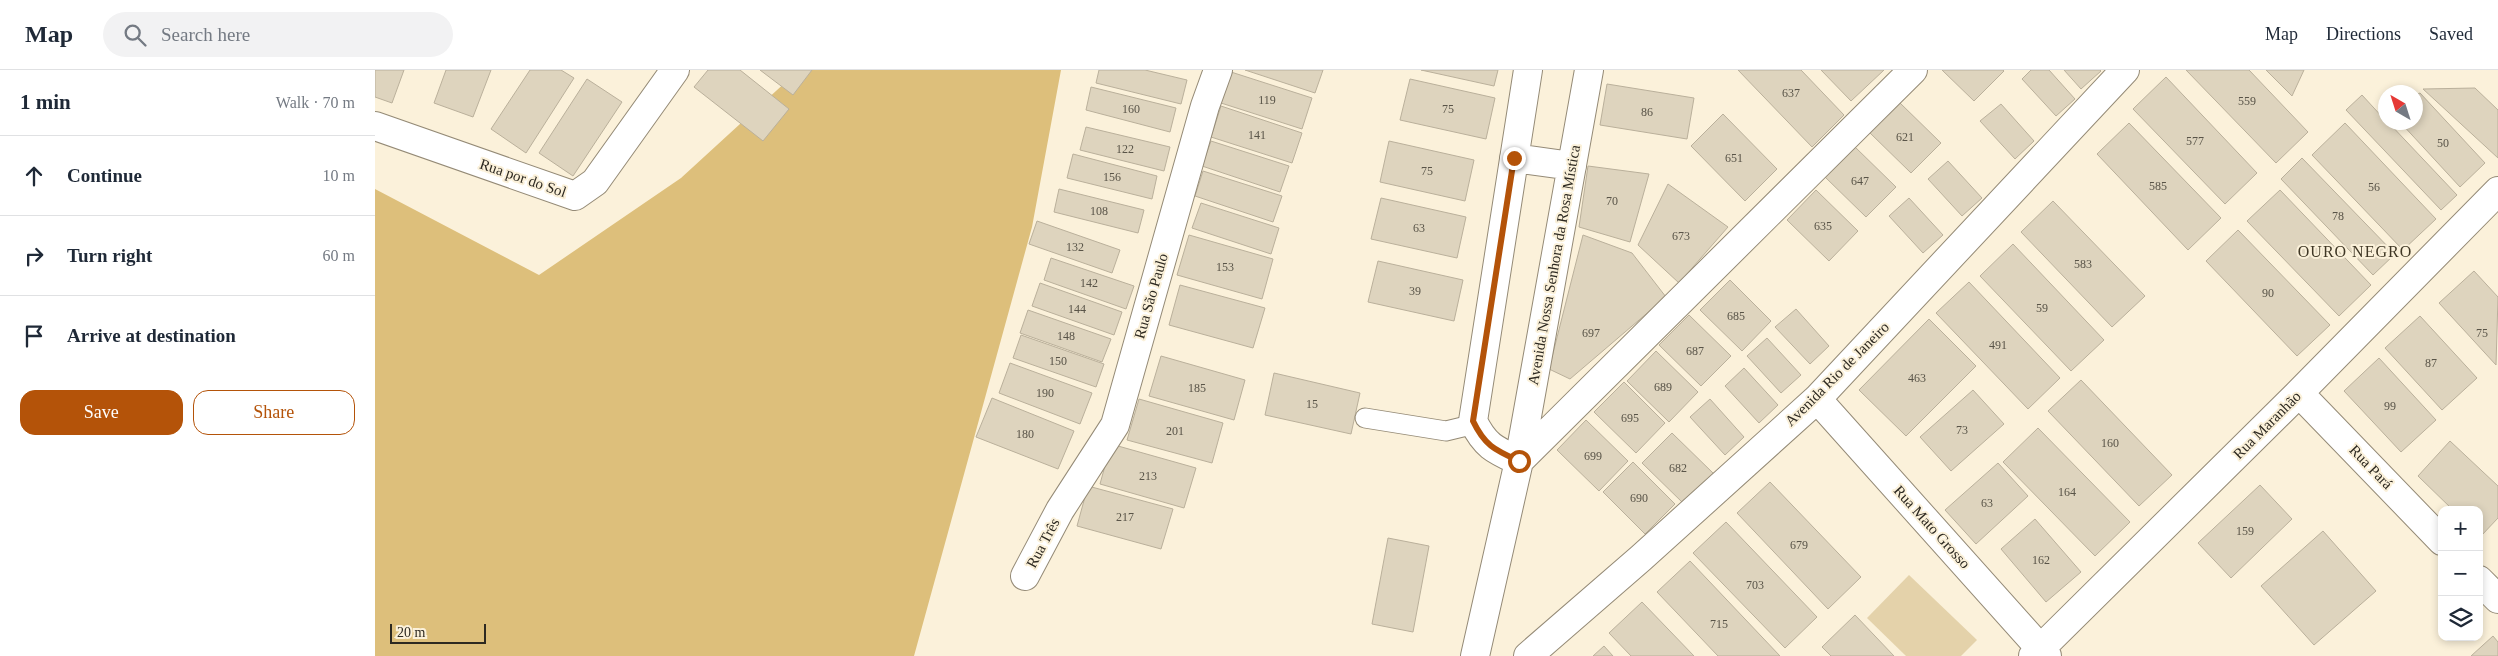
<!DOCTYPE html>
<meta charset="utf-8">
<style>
:root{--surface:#fff;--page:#f2f2f3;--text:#1f2937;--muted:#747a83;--line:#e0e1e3;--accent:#b45309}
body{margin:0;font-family:Georgia,serif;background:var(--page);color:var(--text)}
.controls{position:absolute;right:15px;bottom:15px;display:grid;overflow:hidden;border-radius:10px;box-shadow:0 2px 8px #0003}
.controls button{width:45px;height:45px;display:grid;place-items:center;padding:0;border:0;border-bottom:1px solid var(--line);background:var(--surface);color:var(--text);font:25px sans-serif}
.compass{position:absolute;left:2003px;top:15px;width:45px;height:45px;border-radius:50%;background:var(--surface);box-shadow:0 2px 8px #0003;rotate:321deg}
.scale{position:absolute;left:15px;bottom:12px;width:96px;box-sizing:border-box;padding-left:5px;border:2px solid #2d2921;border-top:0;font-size:14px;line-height:18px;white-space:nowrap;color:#2d2921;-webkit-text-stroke:4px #fbf1da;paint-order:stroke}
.stop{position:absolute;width:15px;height:15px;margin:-11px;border:4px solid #b45309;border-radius:50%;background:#fff}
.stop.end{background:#b45309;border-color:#fff;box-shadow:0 1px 5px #0008}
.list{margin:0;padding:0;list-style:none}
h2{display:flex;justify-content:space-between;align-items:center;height:65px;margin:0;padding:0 20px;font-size:21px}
h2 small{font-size:16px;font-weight:400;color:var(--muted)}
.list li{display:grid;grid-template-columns:32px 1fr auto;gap:15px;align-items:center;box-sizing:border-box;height:80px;padding:0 20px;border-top:1px solid var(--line)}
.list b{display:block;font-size:19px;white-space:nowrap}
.list em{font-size:16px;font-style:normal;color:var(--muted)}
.actions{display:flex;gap:10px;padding:15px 20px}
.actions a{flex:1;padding:11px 0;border:1px solid var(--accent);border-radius:15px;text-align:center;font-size:18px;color:var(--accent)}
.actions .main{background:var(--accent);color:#fff}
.icon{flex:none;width:28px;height:28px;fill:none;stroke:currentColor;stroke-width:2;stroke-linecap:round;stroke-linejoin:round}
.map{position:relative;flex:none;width:2123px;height:586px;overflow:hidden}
header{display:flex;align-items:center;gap:30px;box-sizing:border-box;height:70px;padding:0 25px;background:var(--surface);border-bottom:1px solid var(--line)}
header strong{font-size:24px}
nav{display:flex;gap:28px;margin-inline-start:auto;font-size:18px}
.search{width:350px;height:45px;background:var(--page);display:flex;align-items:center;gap:12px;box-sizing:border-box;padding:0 18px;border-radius:28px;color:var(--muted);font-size:19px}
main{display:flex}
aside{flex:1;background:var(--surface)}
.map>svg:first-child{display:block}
.green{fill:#e4d2aa}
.forest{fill:#ddbf7b}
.building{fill:#ded4be;stroke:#bab09b}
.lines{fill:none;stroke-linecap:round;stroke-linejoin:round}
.service-casing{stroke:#948a76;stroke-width:21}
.minor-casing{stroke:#948a76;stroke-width:30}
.service{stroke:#fff;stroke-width:19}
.minor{stroke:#fff;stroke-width:28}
.route{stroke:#b45309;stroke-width:6}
.labels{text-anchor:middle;stroke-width:4;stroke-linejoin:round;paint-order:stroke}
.number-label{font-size:12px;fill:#595448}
.street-label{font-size:15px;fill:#2d2921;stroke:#fbf1da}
.neighbourhood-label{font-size:16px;letter-spacing:1px;fill:#3f3725;stroke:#fbf1da}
</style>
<header>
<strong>Map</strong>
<div class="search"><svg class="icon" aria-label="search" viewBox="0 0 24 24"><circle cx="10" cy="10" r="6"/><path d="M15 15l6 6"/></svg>Search here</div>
<nav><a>Map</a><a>Directions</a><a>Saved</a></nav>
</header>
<main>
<aside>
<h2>1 min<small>Walk · 70 m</small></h2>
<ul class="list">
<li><svg class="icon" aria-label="ahead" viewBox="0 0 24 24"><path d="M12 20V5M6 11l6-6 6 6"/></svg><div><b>Continue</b></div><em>10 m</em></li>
<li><svg class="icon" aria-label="right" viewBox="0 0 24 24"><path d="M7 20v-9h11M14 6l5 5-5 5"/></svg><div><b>Turn right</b></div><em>60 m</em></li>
<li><svg class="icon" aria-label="arrive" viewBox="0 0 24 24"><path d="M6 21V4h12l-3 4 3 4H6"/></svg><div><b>Arrive at destination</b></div></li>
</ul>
<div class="actions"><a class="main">Save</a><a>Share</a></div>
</aside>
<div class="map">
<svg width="2123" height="586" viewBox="0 0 2123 586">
<rect width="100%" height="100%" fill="#fbf1da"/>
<path class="green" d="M1534,505L1602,570L1586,586H1531L1492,548Z"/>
<path class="forest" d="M424,0H686L657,157L539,586H0V119L164,205L306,108Z"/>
<path class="building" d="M0,0H29L17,33L0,27Z
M71,0H116L98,47L59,33Z
M155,0H186L199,8L151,83L116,59Z
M333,0H365L414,39L388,71L319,17Z
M385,0H437L418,25Z
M724,0H770L812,10L806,34L721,13Z
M870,0H948L940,23Z
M1046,0H1123L1119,16Z
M1363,0H1426L1469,45L1437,77Z
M1446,0H1509L1476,31Z
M1567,0H1628L1629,1L1599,31Z
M1656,0H1674L1700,29L1681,46L1647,9Z
M1689,0H1725L1726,1L1706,19Z
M1811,0H1874L1933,62L1901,93Z
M1891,0H1929L1917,26Z
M856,2L937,28L927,59L846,33Z
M1791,7L1882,103L1850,134L1758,39Z
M212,9L247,32L198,106L164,83Z
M1035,9L1120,28L1111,69L1025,50Z
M1232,14L1319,28L1312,69L1225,55Z
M716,17L801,38L795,62L711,40Z
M2100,18L2123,40V88L2048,19Z
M2045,23L2110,93L2085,117L2025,52H2040V25Z
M1987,25L2010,50V52H2013L2082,125L2066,140L1971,40Z
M1524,32L1566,73L1536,103L1494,62Z
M1626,34L1659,71L1640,89L1605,51Z
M846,36L927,63L917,93L836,67Z
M1348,44L1402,99L1370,131L1316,76Z
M1754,53L1846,148L1813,180L1722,84Z
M1970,53L2061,149L2028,180L1937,85Z
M711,57L795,77L789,101L705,80Z
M836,71L914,96L905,122L827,96Z
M1014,71L1099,90L1090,131L1005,112Z
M1479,76L1521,117L1491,147L1449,106Z
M698,84L782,106L777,129L692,108Z
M1927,88L2020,184L1998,205L1906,109Z
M1573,91L1607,128L1587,146L1553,109Z
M1213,96L1274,104L1255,172L1204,157Z
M828,101L907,126L898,152L820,126Z
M1293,114L1353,157L1304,213L1263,175Z
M684,119L769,140L763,163L679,142Z
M1441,120L1483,161L1454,191L1412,150Z
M1905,120L1996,215L1964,246L1872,151Z
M1006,128L1091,147L1082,188L996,169Z
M1534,128L1568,165L1548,183L1514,146Z
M1678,131L1770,226L1737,257L1646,162Z
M826,133L904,158L896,184L817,158Z
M662,151L745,180L737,203L654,174Z
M1863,160L1955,255L1922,286L1831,191Z
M814,165L898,189L887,229L802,205Z
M1208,165L1257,183L1291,227L1195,309L1174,299Z
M1638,174L1729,270L1696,301L1605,206Z
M676,188L759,216L751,239L669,210Z
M1003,191L1088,210L1079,251L993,232Z
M2099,201L2123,227L2121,295L2064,233Z
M1355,210L1396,251L1367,281L1325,240Z
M1594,212L1685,308L1653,339L1561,243Z
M665,213L747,242L739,265L657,236Z
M805,215L890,238L878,278L794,255Z
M1421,239L1454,276L1435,294L1400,257Z
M653,240L736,269L727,292L645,263Z
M1314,245L1356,286L1326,316L1284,275Z
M2045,246L2102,308L2067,340L2010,278Z
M1554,249L1601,296L1531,366L1484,320Z
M646,265L729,294L721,317L638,288Z
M1392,268L1426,305L1406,323L1372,286Z
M1281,281L1323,322L1294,352L1252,311Z
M786,286L870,310L859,350L774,326Z
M2004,288L2061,350L2026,382L1969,321Z
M635,293L717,323L705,354L624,323Z
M1369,298L1403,335L1384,353L1350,316Z
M899,303L985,323L976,364L890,345Z
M1706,310L1797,405L1764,436L1673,341Z
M1249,312L1290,353L1261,383L1219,342Z
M1598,320L1629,354L1576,401L1545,367Z
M617,328L699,361L683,399L601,367Z
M764,329L848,353L837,393L752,370Z
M1335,329L1369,367L1350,385L1315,347Z
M1211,350L1253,391L1224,421L1182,380Z
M1663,358L1755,452L1720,486L1628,392Z
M1297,363L1339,404L1309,434L1267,393Z
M2075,371L2123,416V448L2106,466L2104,440H2078L2043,406Z
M736,374L821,398L809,438L725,414Z
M1258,392L1300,434L1270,464L1228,422Z
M1623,393L1653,426L1601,474L1570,440Z
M1395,412L1486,507L1453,539L1362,443Z
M1885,415L1917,449L1856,508L1823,473Z
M713,416L798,439L786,479L702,456Z
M1660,449L1706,502L1671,532L1626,479Z
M1351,452L1442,547L1410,578L1318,483Z
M1948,461L2001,521L1939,575L1886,516Z
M1013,468L1054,476L1038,562L997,554Z
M1315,491L1405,586H1343L1282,522Z
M1267,532L1319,586H1256L1234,563Z
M1480,545L1519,586H1456L1447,577Z
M2118,566L2123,572V586H2096Z
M1229,576L1238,586H1218Z"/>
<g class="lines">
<g class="service-casing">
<path id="service" d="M990,348L1071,361L1100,354"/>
</g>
<g class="minor-casing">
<path id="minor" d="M1153,0L1098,351C1110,376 1120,380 1144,391L1538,0
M0,56L200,126L220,112L300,0
M1139,88L1197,96
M1924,323L2067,471
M1442,329L1672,586
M650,506L685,440L740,355L830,36L843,0
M2104,510L2123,529
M1100,586L1144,391L1214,0
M1153,586L1266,488L1442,329L1750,0
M1658,586L1924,323L2123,121"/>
</g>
<use href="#service" class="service"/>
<use href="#minor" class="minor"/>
</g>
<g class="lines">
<path class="route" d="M1139,88L1098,351C1110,376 1120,380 1144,391"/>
</g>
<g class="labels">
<g class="number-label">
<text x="1416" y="27">637</text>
<text x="892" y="34">119</text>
<text x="1872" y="35">559</text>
<text x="756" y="43">160</text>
<text x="1073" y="43">75</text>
<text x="1272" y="46">86</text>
<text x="882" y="69">141</text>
<text x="1530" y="71">621</text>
<text x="1820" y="75">577</text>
<text x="2068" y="77">50</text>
<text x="750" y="83">122</text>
<text x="1359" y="92">651</text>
<text x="1052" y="105">75</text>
<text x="737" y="111">156</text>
<text x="1485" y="115">647</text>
<text x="1783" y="120">585</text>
<text x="1999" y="121">56</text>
<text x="1237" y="135">70</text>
<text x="724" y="145">108</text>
<text x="1963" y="150">78</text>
<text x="1448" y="160">635</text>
<text x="1044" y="162">63</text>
<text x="1306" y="170">673</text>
<text x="700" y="181">132</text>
<text x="1708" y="198">583</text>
<text x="850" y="201">153</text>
<text x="714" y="217">142</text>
<text x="1040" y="225">39</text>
<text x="1893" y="227">90</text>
<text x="1667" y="242">59</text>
<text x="702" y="243">144</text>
<text x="1361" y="250">685</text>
<text x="1216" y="267">697</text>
<text x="2107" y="267">75</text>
<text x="691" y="270">148</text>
<text x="1623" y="279">491</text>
<text x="1320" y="285">687</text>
<text x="683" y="295">150</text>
<text x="2056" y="297">87</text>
<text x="1542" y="312">463</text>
<text x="1288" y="321">689</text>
<text x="822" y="322">185</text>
<text x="670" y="327">190</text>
<text x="937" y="338">15</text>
<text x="2015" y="340">99</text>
<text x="1255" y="352">695</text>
<text x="1587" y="364">73</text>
<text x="800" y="365">201</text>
<text x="650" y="368">180</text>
<text x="1735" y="377">160</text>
<text x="1218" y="390">699</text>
<text x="1303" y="402">682</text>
<text x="773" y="410">213</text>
<text x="1692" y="426">164</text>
<text x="1264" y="432">690</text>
<text x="1612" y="437">63</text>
<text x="750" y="451">217</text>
<text x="1870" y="465">159</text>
<text x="1424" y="479">679</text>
<text x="1666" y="494">162</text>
<text x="1380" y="519">703</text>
<text x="1344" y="558">715</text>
</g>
<g class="street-label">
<text transform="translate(148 108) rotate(19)" y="5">Rua por do Sol</text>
<text transform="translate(1179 195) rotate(-80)" y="5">Avenida Nossa Senhora da Rosa Mística</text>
<text transform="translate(776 226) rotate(-74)" y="5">Rua São Paulo</text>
<text transform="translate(1462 304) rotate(-45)" y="5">Avenida Rio de Janeiro</text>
<text transform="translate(1892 355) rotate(-45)" y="5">Rua Maranhão</text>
<text transform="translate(1996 397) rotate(46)" y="5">Rua Pará</text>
<text transform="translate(1557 457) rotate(48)" y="5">Rua Mato Grosso</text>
<text transform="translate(668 473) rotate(-62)" y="5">Rua Três</text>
</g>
<g class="neighbourhood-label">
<text x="1980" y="187">OURO NEGRO</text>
</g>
</g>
</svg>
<div class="controls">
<button>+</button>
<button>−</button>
<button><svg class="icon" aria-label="layers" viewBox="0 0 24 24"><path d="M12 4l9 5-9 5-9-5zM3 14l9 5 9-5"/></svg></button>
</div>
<svg class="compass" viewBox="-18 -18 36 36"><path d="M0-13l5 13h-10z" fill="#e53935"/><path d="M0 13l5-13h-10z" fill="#747a83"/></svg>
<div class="scale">20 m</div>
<div class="stop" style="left:1144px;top:391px"></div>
<div class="stop end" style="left:1139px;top:88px"></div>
</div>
</main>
